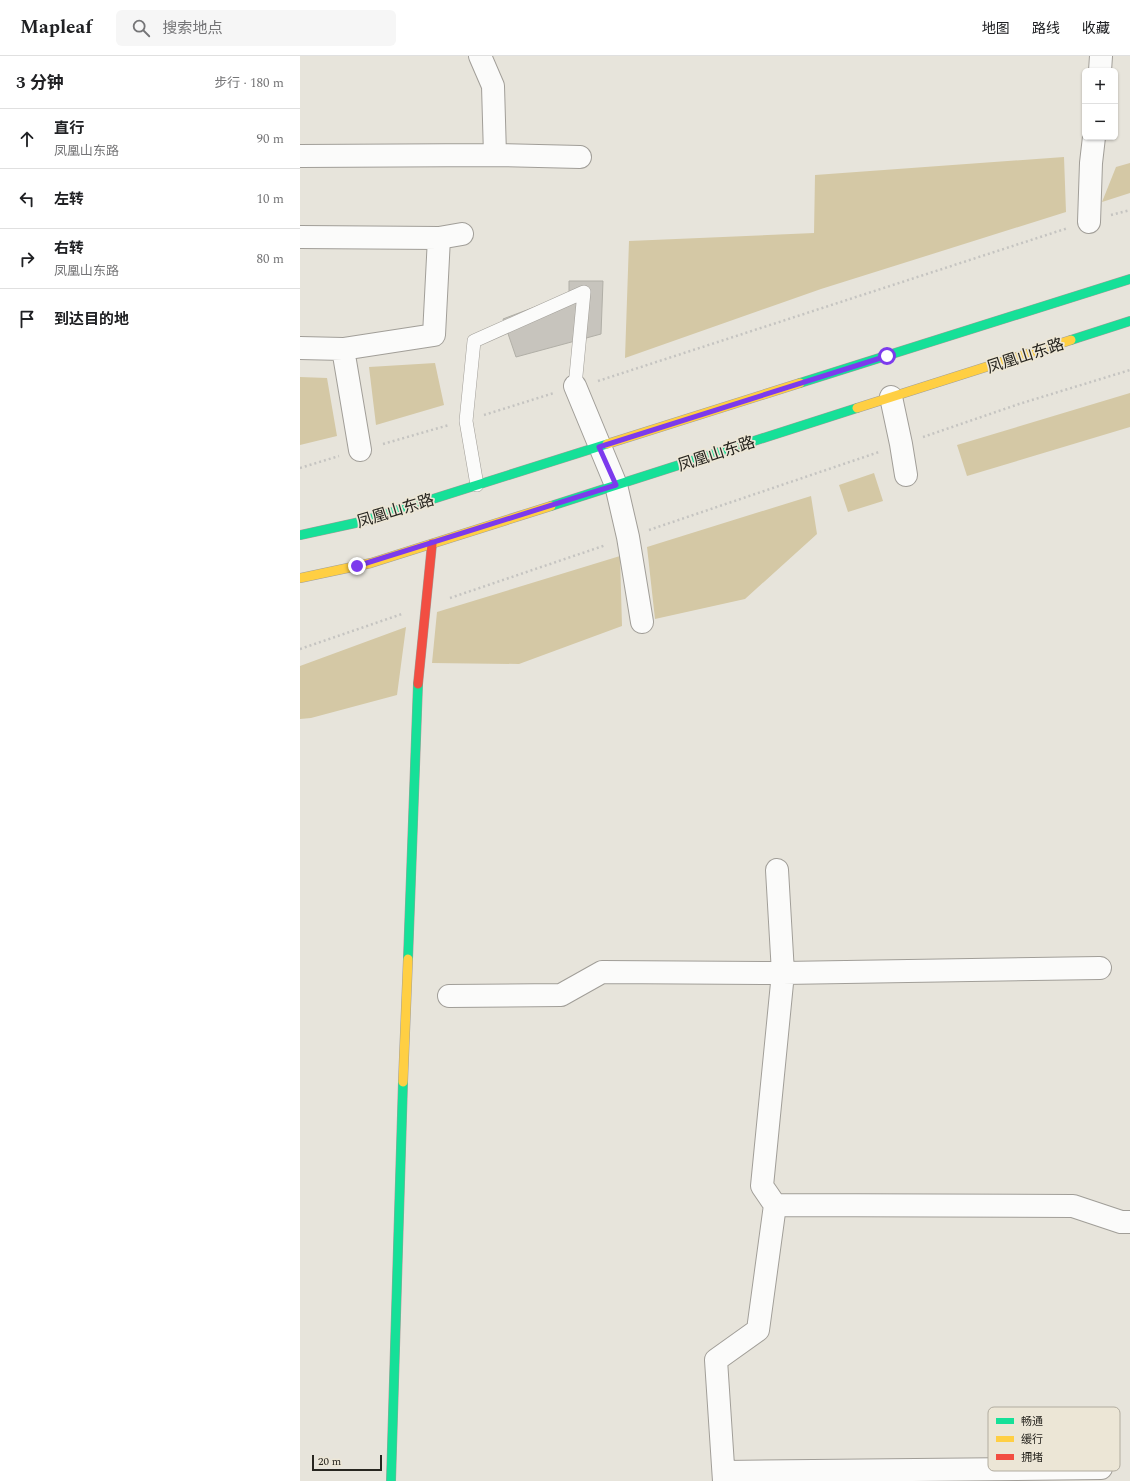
<!DOCTYPE html>
<html lang="zh">
<meta charset="utf-8">
<style>
:root{--surface:#fff;--page:#f6f6f6;--text:#202124;--muted:#757577;--line:#e0e0e0}
body{margin:0;font-family:Spectral,"Noto Sans SC",serif;background:var(--page);color:var(--text)}
.controls{position:absolute;right:12px;top:12px;display:grid;overflow:hidden;border-radius:6px;box-shadow:0 1px 3px #0004}
.controls button{width:36px;height:36px;display:grid;place-items:center;padding:0;border:0;border-bottom:1px solid var(--line);background:var(--surface);color:var(--text);font:20px sans-serif}
.scale{position:absolute;left:12px;bottom:10px;width:70px;box-sizing:border-box;padding-left:4px;border:2px solid #282620;border-top:0;font-size:11px;line-height:14px;white-space:nowrap;color:#282620;-webkit-text-stroke:3px #ece6d6;paint-order:stroke}
.stop{position:absolute;width:12px;height:12px;margin:-9px;border:3px solid #7c3aed;border-radius:50%;background:#fff}
.stop.end{background:#7c3aed;border-color:#fff;box-shadow:0 1px 4px #0008}
.list{margin:0;padding:0;list-style:none}
h2{display:flex;justify-content:space-between;align-items:center;height:52px;margin:0;padding:0 16px;font-size:17px}
h2 small{font-size:13px;font-weight:400;color:var(--muted)}
.list li{display:grid;grid-template-columns:26px 1fr auto;gap:12px;align-items:center;box-sizing:border-box;height:60px;padding:0 16px;border-top:1px solid var(--line)}
.list b{display:block;font-size:15px;white-space:nowrap}
.list p{margin:0;font-size:13px;white-space:nowrap;color:var(--muted)}
.list em{font-size:13px;font-style:normal;color:var(--muted)}
.icon{flex:none;width:22px;height:22px;fill:none;stroke:currentColor;stroke-width:2;stroke-linecap:round;stroke-linejoin:round}
.map{position:relative;flex:none;width:830px;height:1425px;overflow:hidden}
header{display:flex;align-items:center;gap:24px;box-sizing:border-box;height:56px;padding:0 20px;background:var(--surface);border-bottom:1px solid var(--line)}
header strong{font-size:19px}
nav{display:flex;gap:22px;margin-inline-start:auto;font-size:14px}
.search{width:280px;height:36px;background:var(--page);display:flex;align-items:center;gap:10px;box-sizing:border-box;padding:0 14px;border-radius:6px;color:var(--muted);font-size:15px}
main{display:flex}
aside{flex:1;background:var(--surface)}
.map>svg:first-child{display:block}
.forest{fill:#d4c8a5}
.building{fill:#c7c4bd;stroke:#b1afa7}
.lines{fill:none;stroke-linecap:round;stroke-linejoin:round}
.lane-casing{stroke:#a19e98;stroke-width:14}
.street-casing{stroke:#a19e98;stroke-width:24}
.fast-casing{stroke:#a19e98;stroke-width:10}
.slow-casing{stroke:#a19e98;stroke-width:10}
.jam-casing{stroke:#a19e98;stroke-width:10}
.path{stroke:#c5c4c1;stroke-width:2.5;stroke-dasharray:2 3;stroke-linecap:butt}
.lane{stroke:#fbfbfa;stroke-width:13}
.street{stroke:#fbfbfa;stroke-width:22}
.fast{stroke:#16e098;stroke-width:9}
.slow{stroke:#ffcf43;stroke-width:9}
.jam{stroke:#f24e42;stroke-width:9}
.route{stroke:#7c3aed;stroke-width:5}
.labels{text-anchor:middle;stroke-width:3.5;stroke-linejoin:round;paint-order:stroke}
.street-label{font-size:16px;fill:#282620;stroke:#ece6d6}
.key{fill:#ece6d6;stroke:#b1ac9f;stroke-width:1}
.key-label{font-size:11px;fill:#282620}
</style>
<header>
<strong>Mapleaf</strong>
<div class="search"><svg class="icon" aria-label="search" viewBox="0 0 24 24"><circle cx="10" cy="10" r="6"/><path d="M15 15l6 6"/></svg>搜索地点</div>
<nav><a>地图</a><a>路线</a><a>收藏</a></nav>
</header>
<main>
<aside>
<h2>3 分钟<small>步行 · 180 m</small></h2>
<ul class="list">
<li><svg class="icon" aria-label="ahead" viewBox="0 0 24 24"><path d="M12 20V5M6 11l6-6 6 6"/></svg><div><b>直行</b><p>凤凰山东路</p></div><em>90 m</em></li>
<li><svg class="icon" aria-label="left" viewBox="0 0 24 24"><path d="M17 20v-9H6M10 6l-5 5 5 5"/></svg><div><b>左转</b></div><em>10 m</em></li>
<li><svg class="icon" aria-label="right" viewBox="0 0 24 24"><path d="M7 20v-9h11M14 6l5 5-5 5"/></svg><div><b>右转</b><p>凤凰山东路</p></div><em>80 m</em></li>
<li><svg class="icon" aria-label="arrive" viewBox="0 0 24 24"><path d="M6 21V4h12l-3 4 3 4H6"/></svg><div><b>到达目的地</b></div></li>
</ul>
</aside>
<div class="map">
<svg width="830" height="1425" viewBox="0 0 830 1425">
<rect width="100%" height="100%" fill="#e7e4db"/>
<path class="forest" d="M764,101L766,156L521,233L325,302L329,185L514,177L515,119Z
M830,107V137L802,146L816,111Z
M135,307L144,349L76,369L69,311Z
M0,321L27,322L37,380L0,389Z
M830,337V371L667,420L657,389Z
M574,417L583,445L548,456L539,429Z
M511,440L517,478L445,543L355,563L347,491Z
M320,500L322,570L219,608L132,607L137,556Z
M106,571L97,639L11,662L0,663V610Z"/>
<path class="building" d="M269,225H303L301,278L216,301L203,263L269,238Z"/>
<g class="lines">
<g class="lane-casing">
<path id="lane" d="M177,429L166,365L174,285L284,236L275,330"/>
</g>
<g class="street-casing">
<path id="street" d="M180,0L193,30L195,99
M800,15L801,0
M0,100L195,99L280,101
M789,166L791,107L794,81
M0,181L139,182L162,178
M0,292L43,293L134,279L139,182
M43,293L60,394
M275,330L316,429L328,481L342,566
M591,341L601,388L606,419
M149,940L261,939L302,916L483,917L800,912
M475,1149L773,1150L821,1166H830
M424,1416L801,1412
M424,1425L416,1304L458,1274L475,1149L462,1130L483,917L477,814"/>
</g>
<g class="fast-casing">
<path id="fast" d="M771,284L830,265
M500,327L830,223
M251,450L557,352
M0,479L60,466L307,388
M108,903L118,628
M91,1425L103,1026"/>
</g>
<g class="slow-casing">
<path id="slow" d="M557,352L771,284
M307,388L500,327
M0,522L71,507L251,450
M103,1026L108,903"/>
</g>
<g class="jam-casing">
<path id="jam" d="M118,628L132,488"/>
</g>
<path class="path" d="M811,159L830,154
M298,325L768,172
M184,359L254,337
M623,381L719,348L830,314
M83,388L149,369
M0,412L39,400
M349,474L579,396
M150,542L306,489
M0,593L102,558"/>
<use href="#lane" class="lane"/>
<use href="#street" class="street"/>
<use href="#fast" class="fast"/>
<use href="#slow" class="slow"/>
<use href="#jam" class="jam"/>
</g>
<g class="lines">
<path class="route" d="M57,510L316,429L299,391L587,300"/>
</g>
<g class="labels">
<g class="street-label">
<text transform="translate(725 299) rotate(-18)" y="6">凤凰山东路</text>
<text transform="translate(416 397) rotate(-18)" y="6">凤凰山东路</text>
<text transform="translate(95 454) rotate(-17)" y="6">凤凰山东路</text>
</g>
</g>
<rect x="688" y="1351" width="132" height="64" rx="6" class="key"/>
<rect x="696" y="1362" width="18" height="6" fill="#16e098"/>
<rect x="696" y="1380" width="18" height="6" fill="#ffcf43"/>
<rect x="696" y="1398" width="18" height="6" fill="#f24e42"/>
<g class="key-label">
<text x="721" y="1369">畅通</text>
<text x="721" y="1387">缓行</text>
<text x="721" y="1405">拥堵</text>
</g>
</svg>
<div class="controls">
<button>+</button>
<button>−</button>
</div>
<div class="scale">20 m</div>
<div class="stop" style="left:587px;top:300px"></div>
<div class="stop end" style="left:57px;top:510px"></div>
</div>
</main>
